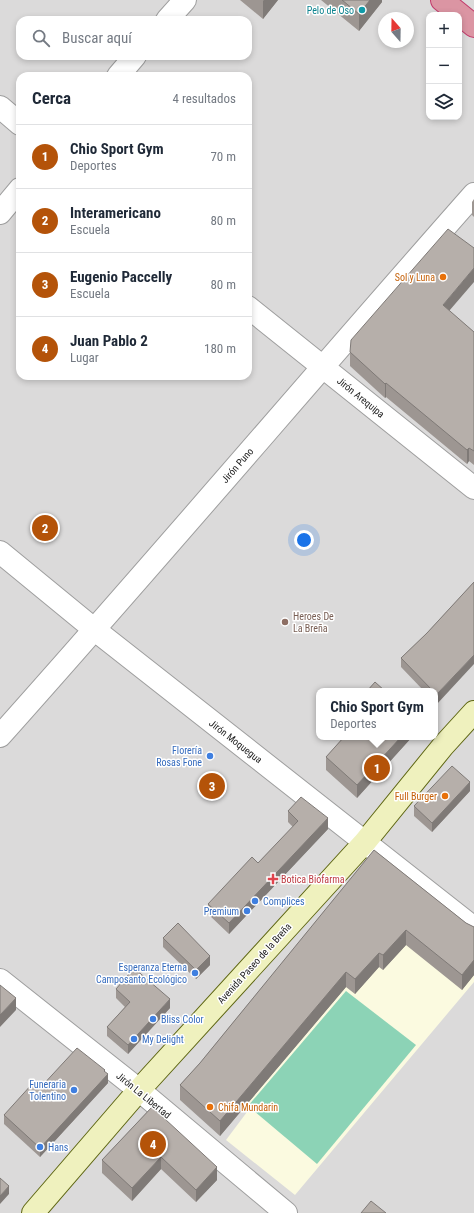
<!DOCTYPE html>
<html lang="es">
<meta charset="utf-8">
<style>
:root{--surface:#fff;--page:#f2f2f3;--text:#1f2937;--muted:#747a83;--line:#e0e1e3;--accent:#b45309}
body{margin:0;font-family:"Roboto Condensed",sans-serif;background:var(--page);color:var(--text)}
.controls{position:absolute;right:12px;top:12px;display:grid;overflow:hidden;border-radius:8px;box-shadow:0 2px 6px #0003}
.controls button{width:36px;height:36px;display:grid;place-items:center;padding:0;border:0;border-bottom:1px solid var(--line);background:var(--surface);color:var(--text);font:20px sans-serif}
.compass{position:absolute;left:378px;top:12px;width:36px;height:36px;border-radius:50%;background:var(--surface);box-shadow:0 2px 6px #0003;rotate:340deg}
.you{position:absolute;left:304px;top:540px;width:14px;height:14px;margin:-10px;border:3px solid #fff;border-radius:50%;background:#1a73e8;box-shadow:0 0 0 6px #1a73e833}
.badge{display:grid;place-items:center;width:26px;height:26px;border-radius:50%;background:var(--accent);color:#fff;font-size:13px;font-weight:700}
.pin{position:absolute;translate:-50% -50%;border:2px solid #fff;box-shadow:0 1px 4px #0006}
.popup{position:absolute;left:316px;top:688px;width:122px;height:52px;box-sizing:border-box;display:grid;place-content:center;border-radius:8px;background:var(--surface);filter:drop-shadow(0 1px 3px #0005);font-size:13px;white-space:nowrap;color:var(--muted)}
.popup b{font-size:15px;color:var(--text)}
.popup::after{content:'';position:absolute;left:50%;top:100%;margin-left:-8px;border:8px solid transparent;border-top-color:var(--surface)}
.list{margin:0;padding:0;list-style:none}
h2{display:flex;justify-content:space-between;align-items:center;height:52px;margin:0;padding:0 16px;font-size:17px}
h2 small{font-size:13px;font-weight:400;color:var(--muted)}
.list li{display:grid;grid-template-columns:26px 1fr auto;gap:12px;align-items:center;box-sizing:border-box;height:64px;padding:0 16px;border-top:1px solid var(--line)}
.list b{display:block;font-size:15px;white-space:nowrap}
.list p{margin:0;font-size:13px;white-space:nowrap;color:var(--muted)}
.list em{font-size:13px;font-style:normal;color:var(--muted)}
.icon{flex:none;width:22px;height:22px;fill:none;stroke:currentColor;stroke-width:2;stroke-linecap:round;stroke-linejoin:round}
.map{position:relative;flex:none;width:474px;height:1213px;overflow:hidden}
.search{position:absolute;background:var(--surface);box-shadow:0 2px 6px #0003;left:16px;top:16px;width:236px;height:44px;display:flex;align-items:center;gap:10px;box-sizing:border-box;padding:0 14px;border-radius:12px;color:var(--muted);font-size:15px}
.panel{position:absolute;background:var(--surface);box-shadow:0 2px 6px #0003;left:16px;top:72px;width:236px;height:308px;border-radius:12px}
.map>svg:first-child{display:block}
.residential{fill:#dbdada;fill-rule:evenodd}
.education{fill:#fbfae0}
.pitch{fill:#8cd3b6}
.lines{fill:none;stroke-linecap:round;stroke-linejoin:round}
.street-casing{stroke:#9e9e9e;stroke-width:24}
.secondary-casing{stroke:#5e6612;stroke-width:24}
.highway-casing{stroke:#c23a6b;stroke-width:24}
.street{stroke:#fff;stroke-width:22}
.secondary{stroke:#eff1be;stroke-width:22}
.highway{stroke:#db95a3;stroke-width:22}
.wall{fill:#9d9692}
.shaded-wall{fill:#7f7a77}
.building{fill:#b6afaa;stroke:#7f7a77}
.culture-dot{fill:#0f9aa8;stroke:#fff;stroke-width:1.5}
.food-dot{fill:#e8710a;stroke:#fff;stroke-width:1.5}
.education-dot{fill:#8d6e63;stroke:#fff;stroke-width:1.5}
.shop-dot{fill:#3f7fe0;stroke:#fff;stroke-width:1.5}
.health-dot{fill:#e0444e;stroke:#fff;stroke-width:1.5}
.labels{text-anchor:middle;stroke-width:3;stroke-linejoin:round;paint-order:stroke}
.culture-label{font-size:10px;fill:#0d838f;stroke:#fff;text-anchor:end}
.food-label{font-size:10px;fill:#c56008;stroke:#fff;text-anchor:end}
.street-label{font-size:10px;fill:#1d1d1d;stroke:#fff}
.education-label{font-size:10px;fill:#785e54;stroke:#fff;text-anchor:start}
.shop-label{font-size:10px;fill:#366cbe;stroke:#fff;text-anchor:end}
.health-label{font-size:10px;fill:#be3a42;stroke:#fff;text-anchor:start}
</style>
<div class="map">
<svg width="474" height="1213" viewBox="0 0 474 1213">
<rect width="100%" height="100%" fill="#edeae4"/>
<path class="residential" d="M0,0H474V1213H0ZM429,15H459V117H429ZM384,18H408V42H384ZM20,20H248V56H20ZM20,76H248V376H20ZM319,691H435V737H319Z"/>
<path class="education" d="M377,857L474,937V982L295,1195L226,1140L247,1112L200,1072Z"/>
<path class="pitch" d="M346,991L416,1045L317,1164L248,1106Z"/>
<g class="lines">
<g class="street-casing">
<path id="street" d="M167,20L185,0
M118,76L135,56
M0,107L20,124
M0,213L20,189
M248,307L474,488
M0,552L95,630L474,928
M0,736C160,557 315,374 474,194
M0,980L139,1090L286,1213"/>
</g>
<g class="secondary-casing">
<path id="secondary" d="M33,1213L139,1090L365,842L443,746L474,712"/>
</g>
<g class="highway-casing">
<path id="highway" d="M442,0L474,26"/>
</g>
<use href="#street" class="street"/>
<use href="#secondary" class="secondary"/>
<use href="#highway" class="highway"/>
</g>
<path class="wall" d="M240,0H278L263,19Z
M321,0H382V2L359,31Z
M474,199V217L472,215V202Z
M449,311L474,332V465L469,461L467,464L386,397L385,398L350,366V352Z
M474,582L437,704L435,702V691H424L401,667V658L427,633Z
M344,737H412L357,798L326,770V757Z
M470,791L432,832L414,816V806Z
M288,811L328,829L229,934L208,914V904L258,863L293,827L288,822Z
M374,850L466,923L474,927V975L462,990L406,945L383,970L379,967L355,994L346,987L220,1136L180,1100V1085L200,1063Z
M163,938L210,965L196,979L163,947Z
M116,989L170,1008L128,1054L107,1036V1027L125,1007L116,998Z
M105,1072L108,1083L40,1157L4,1124V1115L40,1088Z
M152,1107L217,1180L196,1202L161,1169L132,1201L102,1173V1160Z"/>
<path class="shaded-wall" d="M264,0H278L263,19V1Z
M370,0H382V2L359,31V14Z
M474,268V282L443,318V305Z
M386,383V397L385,398V384Z
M469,448V461L467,464V450Z
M474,655V664L437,704V694Z
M401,737H412L357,798V785Z
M470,782V791L432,832V823Z
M328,818V829L229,934V923Z
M406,930V945L383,970V955Z
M379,953V967L355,994V979Z
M210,956V965L196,979V970Z
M474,960V975L462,990V975Z
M346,972V987L220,1136V1121Z
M16,998V1010L0,1027V1015Z
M170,999V1008L128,1054V1045Z
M105,1070V1077L108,1074V1083L40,1157V1148Z
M161,1157V1169L132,1201V1188Z
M217,1167V1180L196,1202V1190Z
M9,1186V1194L0,1204V1196Z"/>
<path class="building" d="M342,0H370L359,14Z
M448,229L474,248V268L443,305L474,332V451L469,448L467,450L386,383L385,384L350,352L351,340Z
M474,582V655L437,694L435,693V691H433L401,658L427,633Z
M375,682L385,691H367Z
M344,737H401L357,785L326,757Z
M452,766L470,782L432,823L414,806Z
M301,797L328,818L229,923L208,904L252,857L258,863L298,821L288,811Z
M374,850L466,923L474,927V960L462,975L406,930L383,955L379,953L355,979L346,972L220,1121L180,1085L200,1063Z
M178,923L210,956L196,970L163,938Z
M134,968L170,999L128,1045L107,1027L130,1002L116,989Z
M0,985L16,998L0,1015Z
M77,1048L105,1070L104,1071L108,1074L40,1148L4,1115L33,1083L40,1088Z
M152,1107L217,1167L196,1190L161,1157L132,1188L102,1160Z
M0,1178L9,1186L0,1196Z
M371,1201L386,1213H361Z"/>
<circle class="culture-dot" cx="362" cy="10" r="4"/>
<g class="food-dot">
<circle cx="443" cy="277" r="4"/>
<circle cx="445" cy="796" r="4"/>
<circle cx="210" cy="1107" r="4"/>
</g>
<circle class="education-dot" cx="285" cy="622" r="4"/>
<g class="shop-dot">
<circle cx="210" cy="756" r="4"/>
<circle cx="255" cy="901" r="4"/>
<circle cx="247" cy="911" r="4"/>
<circle cx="195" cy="973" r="4"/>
<circle cx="153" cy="1019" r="4"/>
<circle cx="134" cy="1039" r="4"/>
<circle cx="74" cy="1090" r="4"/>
<circle cx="40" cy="1147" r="4"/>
</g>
<path class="health-dot" d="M271 873h4v4h4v4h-4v4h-4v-4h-4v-4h4z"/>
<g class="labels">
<g class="culture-label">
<text x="354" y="14">Pelo de Oso</text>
</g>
<g class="food-label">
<text x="435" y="281">Sol y Luna</text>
<text x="437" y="800">Full Burger</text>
<text x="218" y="1111" text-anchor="start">Chifa Mundarin</text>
</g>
<g class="street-label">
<text transform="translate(361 397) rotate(39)" y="4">Jirón Arequipa</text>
<text transform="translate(237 465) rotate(-49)" y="4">Jirón Puno</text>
<text transform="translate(236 741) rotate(38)" y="4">Jirón Moquegua</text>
<text transform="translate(254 963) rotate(-48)" y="4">Avenida Paseo de la Breña</text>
<text transform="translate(144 1095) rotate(39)" y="4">Jirón La Libertad</text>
</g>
<g class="education-label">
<text x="293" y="620">Heroes De<tspan x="293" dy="12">La Breña</tspan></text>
</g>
<g class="shop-label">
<text x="202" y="754">Florería<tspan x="202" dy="12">Rosas Fone</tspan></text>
<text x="263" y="905" text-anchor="start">Complices</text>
<text x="239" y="915">Premium</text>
<text x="187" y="971">Esperanza Eterna<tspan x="187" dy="12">Camposanto Ecológico</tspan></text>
<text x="161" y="1023" text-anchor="start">Bliss Color</text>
<text x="142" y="1043" text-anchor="start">My Delight</text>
<text x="66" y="1088">Funeraria<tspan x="66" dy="12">Tolentino</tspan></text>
<text x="48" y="1151" text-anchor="start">Hans</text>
</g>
<g class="health-label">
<text x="281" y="883">Botica Biofarma</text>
</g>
</g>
</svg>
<div class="controls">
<button>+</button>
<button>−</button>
<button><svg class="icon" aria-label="layers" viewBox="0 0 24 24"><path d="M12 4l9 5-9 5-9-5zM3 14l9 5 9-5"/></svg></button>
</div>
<svg class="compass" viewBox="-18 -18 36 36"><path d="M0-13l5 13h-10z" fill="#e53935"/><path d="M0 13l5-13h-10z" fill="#747a83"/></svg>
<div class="you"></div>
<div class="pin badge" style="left:377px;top:768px">1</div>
<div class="popup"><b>Chio Sport Gym</b>Deportes</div>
<div class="pin badge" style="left:45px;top:528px">2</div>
<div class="pin badge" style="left:212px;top:786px">3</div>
<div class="pin badge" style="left:153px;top:1144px">4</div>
<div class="search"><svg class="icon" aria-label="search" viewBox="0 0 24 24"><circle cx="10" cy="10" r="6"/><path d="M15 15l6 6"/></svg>Buscar aquí</div>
<section class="panel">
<h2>Cerca<small>4 resultados</small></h2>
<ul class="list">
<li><span class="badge">1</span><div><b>Chio Sport Gym</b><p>Deportes</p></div><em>70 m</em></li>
<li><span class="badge">2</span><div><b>Interamericano</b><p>Escuela</p></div><em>80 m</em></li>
<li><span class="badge">3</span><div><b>Eugenio Paccelly</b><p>Escuela</p></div><em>80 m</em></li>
<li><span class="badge">4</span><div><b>Juan Pablo 2</b><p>Lugar</p></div><em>180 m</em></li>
</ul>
</section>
</div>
